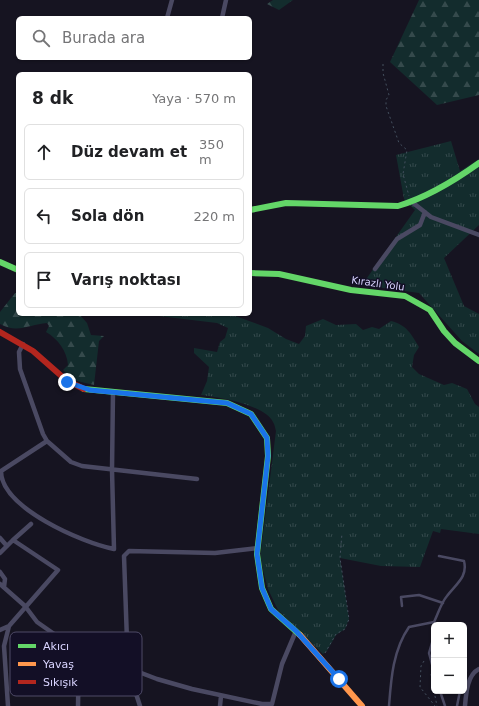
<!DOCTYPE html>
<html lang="tr">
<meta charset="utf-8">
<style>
:root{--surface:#fff;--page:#f2f2f2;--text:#202124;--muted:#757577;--line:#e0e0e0}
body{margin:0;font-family:"DejaVu Sans",sans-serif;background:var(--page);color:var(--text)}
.controls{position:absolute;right:12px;bottom:12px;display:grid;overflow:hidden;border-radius:6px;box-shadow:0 1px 3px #0004}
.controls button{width:36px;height:36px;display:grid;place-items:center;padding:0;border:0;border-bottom:1px solid var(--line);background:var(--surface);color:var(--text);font:20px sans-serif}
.stop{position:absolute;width:12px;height:12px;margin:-9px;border:3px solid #1a73e8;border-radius:50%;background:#fff}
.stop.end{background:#1a73e8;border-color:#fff;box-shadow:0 1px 4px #0008}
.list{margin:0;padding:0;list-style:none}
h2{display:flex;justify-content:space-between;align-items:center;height:52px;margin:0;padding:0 16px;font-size:17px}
h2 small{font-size:13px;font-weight:400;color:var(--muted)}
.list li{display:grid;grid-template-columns:26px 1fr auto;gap:12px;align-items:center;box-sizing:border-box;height:56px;margin:0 8px 8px;padding:0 8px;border:1px solid var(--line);border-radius:6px}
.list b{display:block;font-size:15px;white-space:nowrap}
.list em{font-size:13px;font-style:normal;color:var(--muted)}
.icon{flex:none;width:22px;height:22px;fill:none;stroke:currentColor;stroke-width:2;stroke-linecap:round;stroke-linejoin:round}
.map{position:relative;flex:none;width:479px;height:706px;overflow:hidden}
.search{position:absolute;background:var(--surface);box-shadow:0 1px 3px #0004;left:16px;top:16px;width:236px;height:44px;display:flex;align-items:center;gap:10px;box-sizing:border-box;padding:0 14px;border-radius:6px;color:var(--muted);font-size:15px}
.panel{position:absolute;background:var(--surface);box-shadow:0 1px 3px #0004;left:16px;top:72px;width:236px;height:244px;border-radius:6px}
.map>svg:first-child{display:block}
.grass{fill:url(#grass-tufts)}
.forest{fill:url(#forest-firs)}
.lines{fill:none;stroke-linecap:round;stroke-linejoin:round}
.path{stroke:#44505f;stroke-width:1;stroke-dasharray:2 3;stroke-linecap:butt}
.lane{stroke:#4a4962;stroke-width:2.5}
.street{stroke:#4a4962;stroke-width:4.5}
.fast{stroke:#63d668;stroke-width:6}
.slow{stroke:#ff974d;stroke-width:6}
.jam{stroke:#b3261e;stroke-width:6}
.route{stroke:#1a73e8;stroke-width:5}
.labels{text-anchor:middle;stroke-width:3;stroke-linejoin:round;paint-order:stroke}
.street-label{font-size:10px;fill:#d9d4ff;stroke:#130f26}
.key{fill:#130f26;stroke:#4e4a67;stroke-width:1}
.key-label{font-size:11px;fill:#d9d4ff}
</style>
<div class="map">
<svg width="479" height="706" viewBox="0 0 479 706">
<defs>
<pattern id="grass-tufts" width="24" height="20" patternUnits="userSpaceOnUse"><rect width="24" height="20" fill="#132c2d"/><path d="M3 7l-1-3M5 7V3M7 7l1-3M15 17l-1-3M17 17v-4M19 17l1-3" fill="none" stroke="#354a4c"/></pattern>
<pattern id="forest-firs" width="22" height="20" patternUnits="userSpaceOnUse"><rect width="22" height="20" fill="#132c2d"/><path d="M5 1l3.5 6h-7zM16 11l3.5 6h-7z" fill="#354a4c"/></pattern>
</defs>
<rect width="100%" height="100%" fill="#161421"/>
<path class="grass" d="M451,141L460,171L479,159V225L444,258L464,306L479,314V354L462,341L419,293L362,285L415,210L404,199L396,155Z
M159,314H230L268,328L286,339L299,344L305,336L306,326L323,319L336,325L356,324L363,330L372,327L379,329L391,321C407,325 411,334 419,347L414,355L412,367L419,374L444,385L452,383L467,389L475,404L479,407V534L441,529L440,533L433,531L420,567L381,566L340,558L349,619L345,629L336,635L327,651L323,654L278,610L268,589L260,558L276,431C275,428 275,425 273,422C265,405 219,397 201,395L207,381L209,367L194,353V348L217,352L220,342L225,338L228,328L217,323L159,316Z"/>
<path class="forest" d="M273,0H293L279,10L267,4Z
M419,0H479V95L437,105L390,62Z
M15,293H18V314H79L87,323L91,335L104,336L99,341L94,385L73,380L63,370L68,365C67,351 58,339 46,332L49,326L47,323C30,324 18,334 0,324V312Z"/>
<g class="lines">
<path class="path" d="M383,64V73L389,95L386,100V106L399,143L407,150L403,174L409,196
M325,653L336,634L345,629L349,619L340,558L342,533
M424,661L421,666L420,687L435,706
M431,674L434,689
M434,691L437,706"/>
<path class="lane" d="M402,606L401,597L419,595L443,603
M434,636L429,653L434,672
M464,678L466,671
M440,691L445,706
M389,706C391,679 393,650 409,627L434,622C438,614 441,603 447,596C456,584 468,577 464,561L439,556
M457,706L460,691"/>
<path class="street" d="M167,18L172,0
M222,18L226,0
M412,202L431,217L479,235
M375,269L397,239L420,225L425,212
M23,344L19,352L20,369L43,434L47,441L71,462L82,466L197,479
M47,441L1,471C1,508 83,543 114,549L112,470L113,392
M0,538L7,546
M13,540L31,524
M0,553L13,540L58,570L9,626L0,630
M0,572L5,579L4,587
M0,584L25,606L37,622L57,636L97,656L157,679L192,689L262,704H272L282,664L296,631
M8,706L4,646L9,626
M78,706L79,647
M140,706L128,669L124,556L129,551L215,553L258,548
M220,706L221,696
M465,706C466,694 467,675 479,669"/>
<path class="fast" d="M250,210L286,203L398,206C428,197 454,181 479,163
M0,262L18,270
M250,273L279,274L351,290L405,296L430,310L444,331L455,343L479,361
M84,389L227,403L251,414L267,438L268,456L257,554L262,588L271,609L300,635"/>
<path class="slow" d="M300,635L362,706"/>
<path class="jam" d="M0,332L33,351L66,380L84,389"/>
</g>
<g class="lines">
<path class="route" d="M67,382L90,390L227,403L251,414L267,438L268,456L257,554L262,588L271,609L296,631L339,679"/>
</g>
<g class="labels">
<g class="street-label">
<text transform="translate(378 283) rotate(8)" y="4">Kırazlı Yolu</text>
</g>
</g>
<rect x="10" y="632" width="132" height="64" rx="6" class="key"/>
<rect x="18" y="644" width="18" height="4" fill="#63d668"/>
<rect x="18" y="662" width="18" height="4" fill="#ff974d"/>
<rect x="18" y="680" width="18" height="4" fill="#b3261e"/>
<g class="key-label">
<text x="43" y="650">Akıcı</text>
<text x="43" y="668">Yavaş</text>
<text x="43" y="686">Sıkışık</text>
</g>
</svg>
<div class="controls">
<button>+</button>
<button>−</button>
</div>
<div class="stop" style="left:339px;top:679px"></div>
<div class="stop end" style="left:67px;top:382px"></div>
<div class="search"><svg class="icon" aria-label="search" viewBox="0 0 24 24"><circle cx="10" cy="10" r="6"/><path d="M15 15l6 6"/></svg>Burada ara</div>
<section class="panel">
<h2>8 dk<small>Yaya · 570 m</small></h2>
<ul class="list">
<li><svg class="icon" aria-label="ahead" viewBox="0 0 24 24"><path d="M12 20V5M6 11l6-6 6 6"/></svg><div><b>Düz devam et</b></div><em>350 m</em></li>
<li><svg class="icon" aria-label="left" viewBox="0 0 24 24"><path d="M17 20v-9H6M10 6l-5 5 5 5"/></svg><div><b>Sola dön</b></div><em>220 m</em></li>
<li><svg class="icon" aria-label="arrive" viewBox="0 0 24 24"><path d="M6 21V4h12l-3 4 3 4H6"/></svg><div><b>Varış noktası</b></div></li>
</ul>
</section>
</div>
